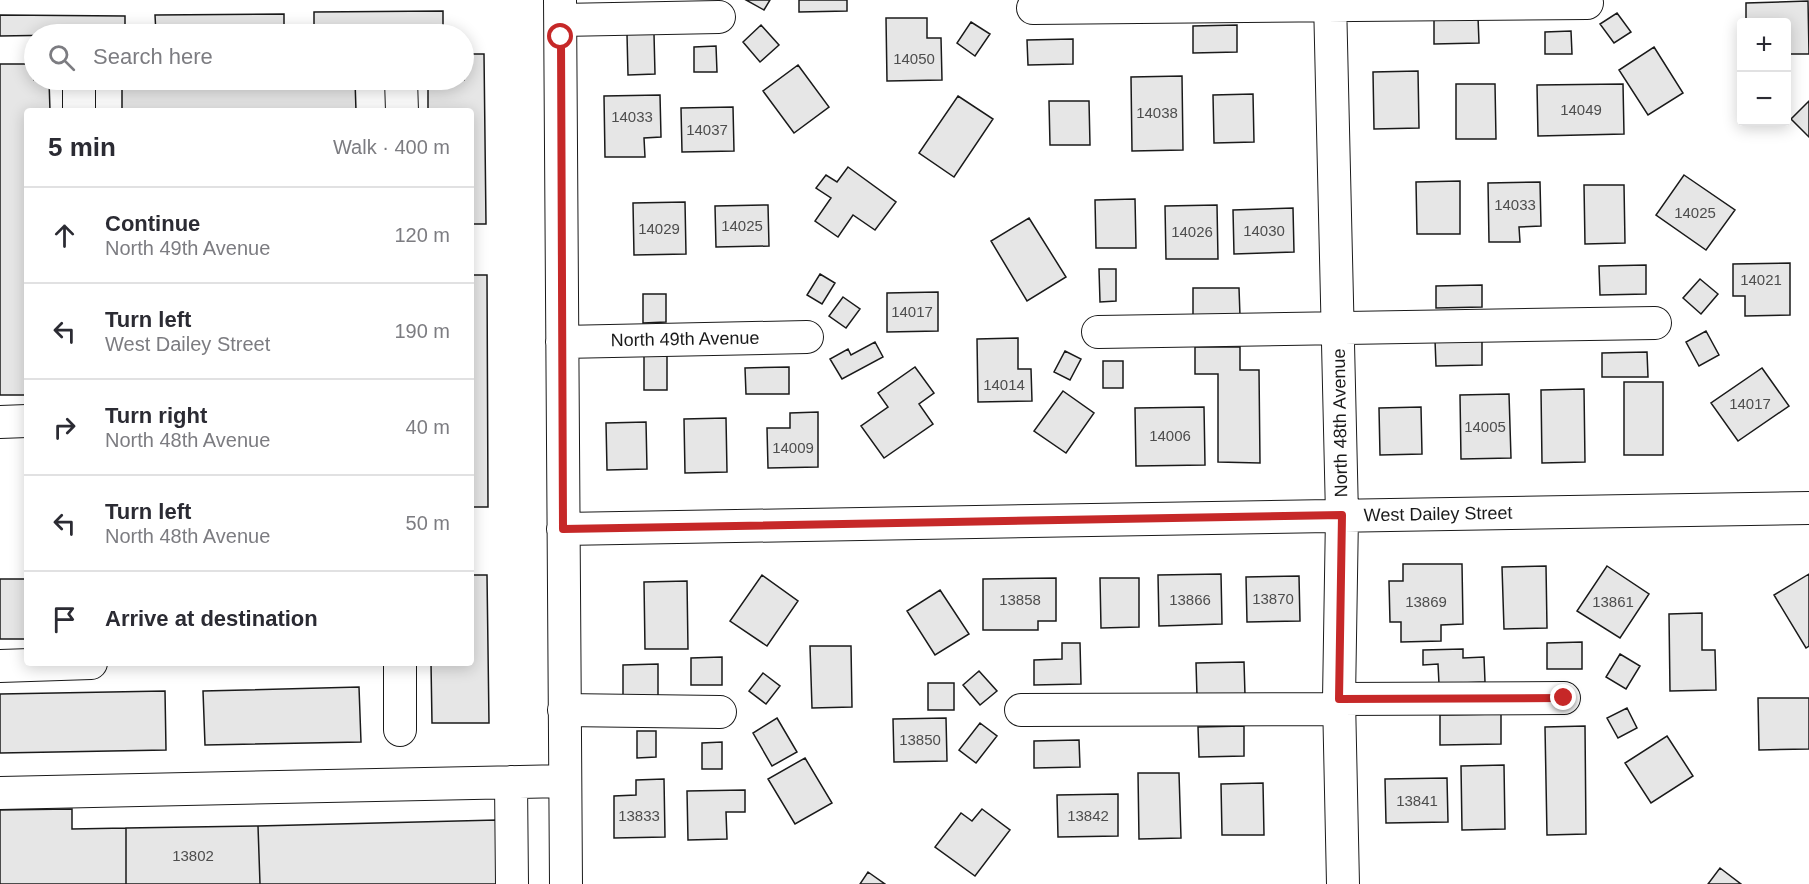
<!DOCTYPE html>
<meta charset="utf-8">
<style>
:root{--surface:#fff;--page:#f2f2f3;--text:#2b2b33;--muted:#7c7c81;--line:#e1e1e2}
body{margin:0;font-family:Arial,sans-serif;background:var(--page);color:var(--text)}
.controls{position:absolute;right:18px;top:18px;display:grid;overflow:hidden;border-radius:6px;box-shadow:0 3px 15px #0003}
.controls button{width:54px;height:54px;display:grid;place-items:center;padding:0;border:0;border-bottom:2px solid var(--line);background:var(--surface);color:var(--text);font:30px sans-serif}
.stop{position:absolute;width:18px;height:18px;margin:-14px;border:4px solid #c62828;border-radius:50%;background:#fff}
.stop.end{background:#c62828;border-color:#fff;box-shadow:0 2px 6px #0008}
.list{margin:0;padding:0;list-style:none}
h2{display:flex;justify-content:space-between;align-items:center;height:78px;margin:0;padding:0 24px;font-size:26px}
h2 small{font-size:20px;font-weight:400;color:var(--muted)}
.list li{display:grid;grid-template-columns:39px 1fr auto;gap:18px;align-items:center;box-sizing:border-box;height:96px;padding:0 24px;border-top:2px solid var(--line)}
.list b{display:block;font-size:22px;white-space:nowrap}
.list p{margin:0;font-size:20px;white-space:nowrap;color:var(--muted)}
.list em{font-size:20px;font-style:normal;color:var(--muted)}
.icon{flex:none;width:33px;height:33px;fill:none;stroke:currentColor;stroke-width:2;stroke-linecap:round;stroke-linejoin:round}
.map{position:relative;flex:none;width:1809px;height:884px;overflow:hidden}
.search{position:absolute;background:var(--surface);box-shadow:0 3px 15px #0003;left:24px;top:24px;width:450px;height:66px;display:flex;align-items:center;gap:15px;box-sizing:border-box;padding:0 21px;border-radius:33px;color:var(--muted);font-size:22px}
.panel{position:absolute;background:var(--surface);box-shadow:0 3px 15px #0003;left:24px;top:108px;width:450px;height:558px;border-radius:6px}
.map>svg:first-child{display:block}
.building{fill:#e6e6e6;stroke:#1a1a1a;stroke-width:1.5}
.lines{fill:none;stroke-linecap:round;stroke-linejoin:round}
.minor-casing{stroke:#1a1a1a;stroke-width:34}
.minor{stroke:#fff;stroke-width:32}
.route{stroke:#c62828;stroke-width:8}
.labels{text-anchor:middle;stroke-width:4.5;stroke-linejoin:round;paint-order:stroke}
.number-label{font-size:15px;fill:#4d4d4d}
.street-label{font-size:18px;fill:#1a1a1a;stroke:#fff}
</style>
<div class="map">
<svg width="1809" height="884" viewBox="0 0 1809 884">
<rect width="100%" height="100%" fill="#fff"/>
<path class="building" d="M746,0H770L764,10Z
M799,0H847V11L799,12Z
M1808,1L1809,54H1786V22H1746V3Z
M443,11V32H314V12Z
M1617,13L1631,32L1614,43L1600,24Z
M284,14V34H156L155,15Z
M0,15L125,16V34L0,36Z
M1478,17L1479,43L1434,44V18Z
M886,18H927V38H941L942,80L887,81Z
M971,22L990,34L975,56L957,43Z
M761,25L779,45L760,62L743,42Z
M1237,25V52L1193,53V26Z
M1571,31L1572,54H1545V32Z
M627,34H654L655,74L628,75Z
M1073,39V64L1028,65L1027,40Z
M716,46L717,72H694V47Z
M1654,47L1683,93L1648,115L1619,70Z
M464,54H484L486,224H471V111H428V80H464Z
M0,64H34V80H49L50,111H27V395H0Z
M798,65L829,107L794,133L763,91Z
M1418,71L1419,128L1374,129L1373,72Z
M1182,76L1183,150L1132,151L1131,77Z
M122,80H355L356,111H122Z
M1456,84H1495L1496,139H1456Z
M1623,84L1624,134L1538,136L1537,85Z
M1253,94L1254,142L1214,143L1213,95Z
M660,95L661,137L644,138L645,157H605L604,96Z
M958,96L993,119L954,177L919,153Z
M1049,101H1089L1090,145H1050Z
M1809,101V137L1791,119Z
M733,107L734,151L682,152L681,108Z
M848,167L896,202L875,230L853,215L838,237L815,221L831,198L816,188L826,175L837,182Z
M1684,175L1735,210L1706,250L1656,215Z
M1460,181V234H1417L1416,182Z
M1540,182L1541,226L1519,227L1520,242H1489L1488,183Z
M1584,185H1624L1625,243L1585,244Z
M1135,199L1136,248H1096L1095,200Z
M685,202L686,254L634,255L633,203Z
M768,205L769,246L716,247L715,206Z
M1217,205L1218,259H1166L1165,206Z
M1293,208L1294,252L1234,254L1233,210Z
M1029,218L1066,277L1027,301L991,241Z
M1790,263V315L1745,316V296H1733V264Z
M1646,265V294L1600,295L1599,266Z
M1099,269H1116V301L1100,302Z
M820,274L835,283L822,304L807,295Z
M471,275H487L488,507H471Z
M1700,279L1718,294L1701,314L1683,298Z
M1482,285V307L1436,308V286Z
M1193,288H1239L1240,316H1193Z
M938,292V331L887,332V293Z
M643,294H666V322L643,323Z
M843,297L860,309L846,328L829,316Z
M1706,331L1719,355L1699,366L1686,342Z
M1018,338V369H1031L1032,401L978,402L977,339Z
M1482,339V365L1436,366L1435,340Z
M875,342L883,357L842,379L830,359L848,349L851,355Z
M1195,347H1240V370H1259L1260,463L1218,462V374H1195Z
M1065,351L1081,359L1070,380L1054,372Z
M1647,352L1648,377H1602V353Z
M644,356H667V390H644Z
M1103,361H1123V388H1103Z
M789,367V394H746L745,368Z
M915,367L934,393L919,404L933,424L884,458L861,426L888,407L878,393Z
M1762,368L1789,406L1738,441L1711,403Z
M1624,382H1663V455H1624Z
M1584,389L1585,462L1542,463L1541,390Z
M1063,391L1094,413L1066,453L1034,431Z
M1509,394L1511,458L1461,459L1460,395Z
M1204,407L1205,465L1136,466L1135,408Z
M1421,407L1422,454L1380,455L1379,408Z
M818,412V467L768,468L767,428H790V413Z
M726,418L727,472L685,473L684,419Z
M646,422L647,469L607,470L606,423Z
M1403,564H1462L1463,624L1441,625V641L1401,642V622H1390L1389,581H1403Z
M1546,566L1547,628L1504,629L1502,567Z
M1607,566L1649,594L1620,638L1577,611Z
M1221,574L1222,624L1159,626L1158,575Z
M1809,574V646L1806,648L1774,595Z
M471,575H487L489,723H432L431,663H471Z
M762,575L798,601L767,646L730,621Z
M1299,576L1300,621L1247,622L1246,577Z
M1056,578V621H1038V630H983V579Z
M1100,578H1139V627L1101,628Z
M0,579H27V639H0Z
M687,581L688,649H645L644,582Z
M940,590L969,634L935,655L907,611Z
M1702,613V650H1715L1716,690L1670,691L1669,614Z
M1582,642V669H1547V643Z
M1062,643H1080L1081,684L1034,685V660L1062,659Z
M810,646H851L852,707L812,708Z
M1463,649V658L1484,657L1485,682L1439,684L1438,664L1423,665V650Z
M1620,654L1640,666L1626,689L1606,677Z
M722,657V685H691V658Z
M1244,662L1245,695L1197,696L1196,663Z
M658,664V696L623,697V665Z
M979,671L997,691L980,705L963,685Z
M763,673L780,686L766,704L749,691Z
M928,683H954V710H928Z
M359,687L361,742L205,745L203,691Z
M165,691L166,750L0,753V694Z
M1758,698H1809V749L1759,750Z
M1627,708L1637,728L1618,738L1607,718Z
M1501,714V744L1440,745V715Z
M777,718L797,752L772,766L753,733Z
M946,718L947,761L894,762L893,719Z
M980,723L997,736L976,763L959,750Z
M1244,726V756L1199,757L1198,727Z
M1585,726L1586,834L1547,835L1545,727Z
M637,731H656V757L637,758Z
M1667,736L1693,776L1651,803L1625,763Z
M1079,740L1080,767L1034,768V741Z
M722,742V769H702V743Z
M805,758L832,803L795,824L768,779Z
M1504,765L1505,829L1462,830L1461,766Z
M1138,773H1179L1181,838L1139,839Z
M1447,778L1448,822L1386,823L1385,779Z
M664,779L665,837L614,838V796L636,795V780Z
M1263,783L1264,835H1222L1221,784Z
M745,790V812H726L727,839L688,840L687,791Z
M1118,794V836L1058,837L1057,795Z
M72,809V829L126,828V884H0V810Z
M982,809L1010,830L975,876L935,847L961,813L972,821Z
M497,820V884H260L258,826Z
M258,826L260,884H126V828Z
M1720,868L1741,884H1708Z
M868,872L885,884H860Z"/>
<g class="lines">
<g class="minor-casing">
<path id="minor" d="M560,0L566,884
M1330,0L1342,515L1339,699L1343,884
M1033,8L1587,3
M561,20L719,17
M79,80V111
M401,80L402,111
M1098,332L1655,323
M562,342L807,337
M0,422L27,421
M563,529L1809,508
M0,666L91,663
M1339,699L1564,698
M564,710L720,712
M1021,710L1339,709
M400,730V663
M511,782L512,884
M0,793L565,781"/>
</g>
<use href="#minor" class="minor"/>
</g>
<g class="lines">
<path class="route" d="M561,37L563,529L1342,515L1339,699L1564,698"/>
</g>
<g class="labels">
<g class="number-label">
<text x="914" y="64">14050</text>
<text x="1581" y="115">14049</text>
<text x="1157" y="118">14038</text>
<text x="632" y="122">14033</text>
<text x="707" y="135">14037</text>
<text x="1515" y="210">14033</text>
<text x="1695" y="218">14025</text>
<text x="742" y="231">14025</text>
<text x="659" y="234">14029</text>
<text x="1264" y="236">14030</text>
<text x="1192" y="237">14026</text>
<text x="1761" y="285">14021</text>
<text x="912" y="317">14017</text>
<text x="1004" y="390">14014</text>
<text x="1750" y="409">14017</text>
<text x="1485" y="432">14005</text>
<text x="1170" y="441">14006</text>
<text x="793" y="453">14009</text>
<text x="1273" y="604">13870</text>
<text x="1020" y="605">13858</text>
<text x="1190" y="605">13866</text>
<text x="1426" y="607">13869</text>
<text x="1613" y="607">13861</text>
<text x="920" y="745">13850</text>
<text x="1417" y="806">13841</text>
<text x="639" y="821">13833</text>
<text x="1088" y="821">13842</text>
<text x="193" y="861">13802</text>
</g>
<g class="street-label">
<text transform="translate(685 339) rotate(-1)" y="6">North 49th Avenue</text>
<text transform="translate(1340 423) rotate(-91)" y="6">North 48th Avenue</text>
<text transform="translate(1438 514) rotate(-1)" y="6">West Dailey Street</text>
</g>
</g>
</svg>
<div class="controls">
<button>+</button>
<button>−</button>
</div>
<div class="stop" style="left:561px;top:37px"></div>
<div class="stop end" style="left:1564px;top:698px"></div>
<div class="search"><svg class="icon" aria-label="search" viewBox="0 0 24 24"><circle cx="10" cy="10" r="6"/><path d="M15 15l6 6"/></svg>Search here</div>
<section class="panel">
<h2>5 min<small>Walk · 400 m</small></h2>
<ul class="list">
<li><svg class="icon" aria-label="ahead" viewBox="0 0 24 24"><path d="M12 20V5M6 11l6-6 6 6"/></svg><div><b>Continue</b><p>North 49th Avenue</p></div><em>120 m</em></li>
<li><svg class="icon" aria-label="left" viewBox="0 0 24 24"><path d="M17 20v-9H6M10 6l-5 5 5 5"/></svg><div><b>Turn left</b><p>West Dailey Street</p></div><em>190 m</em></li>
<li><svg class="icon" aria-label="right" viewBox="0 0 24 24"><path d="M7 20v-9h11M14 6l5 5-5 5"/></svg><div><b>Turn right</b><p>North 48th Avenue</p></div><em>40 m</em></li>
<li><svg class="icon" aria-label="left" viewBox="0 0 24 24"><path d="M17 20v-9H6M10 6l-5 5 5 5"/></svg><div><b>Turn left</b><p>North 48th Avenue</p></div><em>50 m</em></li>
<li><svg class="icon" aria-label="arrive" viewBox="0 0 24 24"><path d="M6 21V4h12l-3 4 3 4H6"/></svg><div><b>Arrive at destination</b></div></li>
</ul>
</section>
</div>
